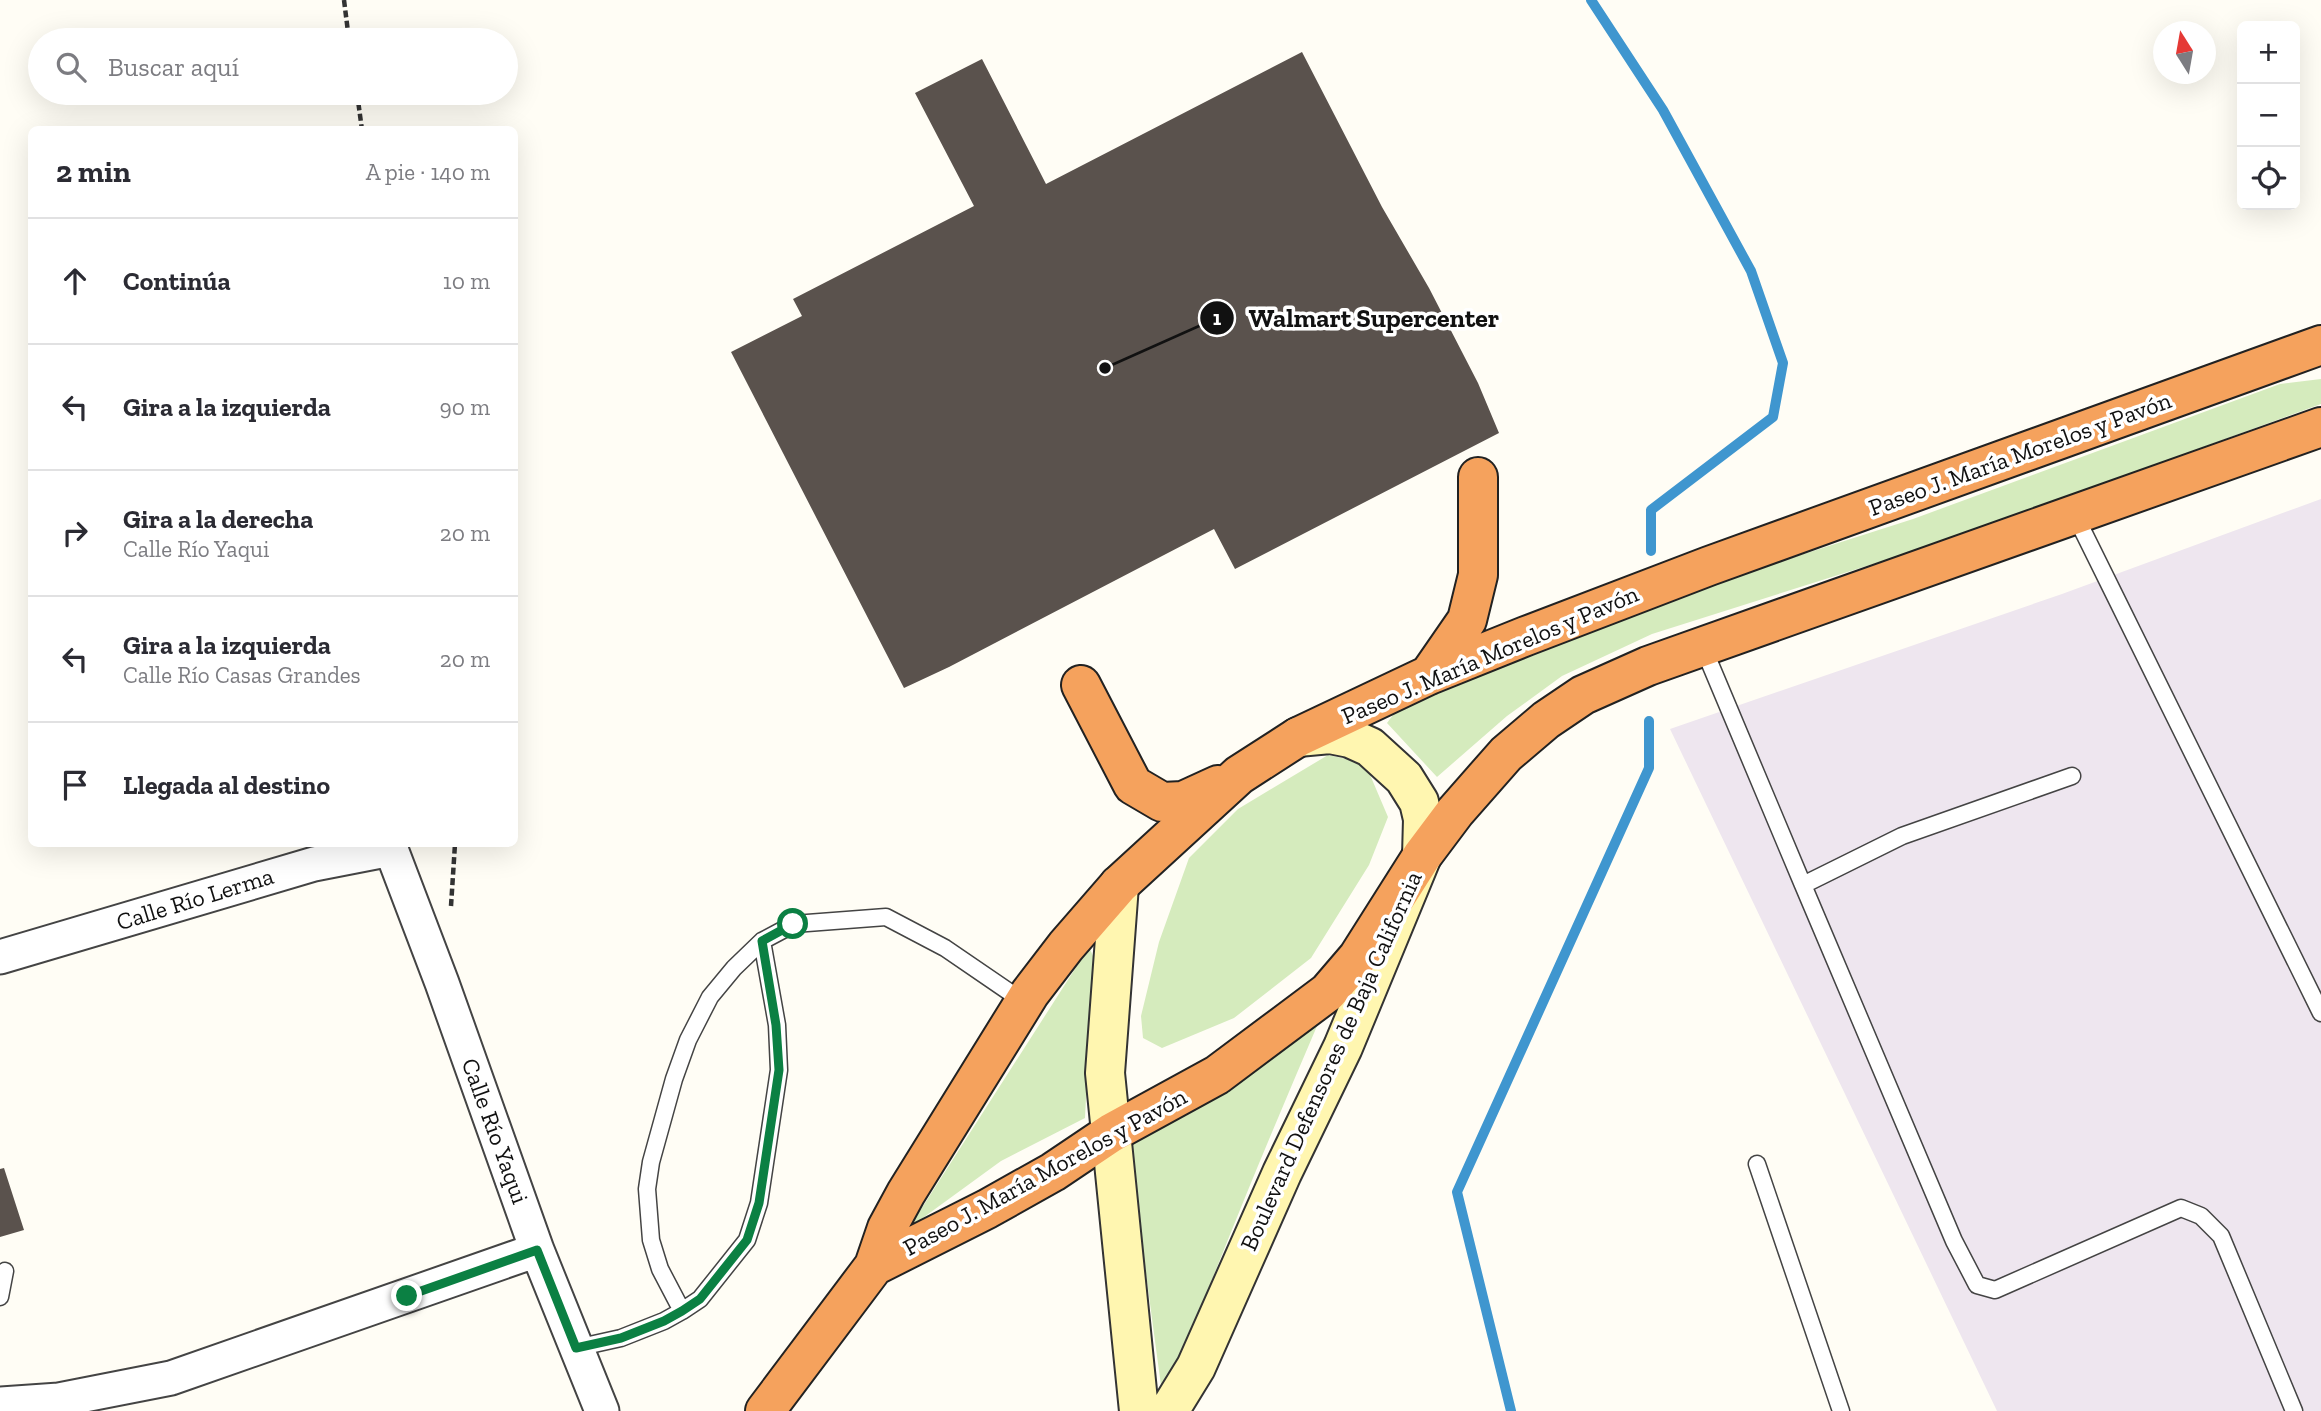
<!DOCTYPE html>
<html lang="es">
<meta charset="utf-8">
<style>
:root{--surface:#fff;--page:#f2f2f3;--text:#2b2b33;--muted:#7c7c81;--line:#e1e1e2}
body{margin:0;font-family:"Zilla Slab",serif;background:var(--page);color:var(--text)}
.controls{position:absolute;right:21px;top:21px;display:grid;overflow:hidden;border-radius:10px;box-shadow:0 7px 28px #0002}
.controls button{width:63px;height:63px;display:grid;place-items:center;padding:0;border:0;border-bottom:2px solid var(--line);background:var(--surface);color:var(--text);font:35px sans-serif}
.compass{position:absolute;left:2153px;top:21px;width:63px;height:63px;border-radius:50%;background:var(--surface);box-shadow:0 7px 28px #0002;rotate:349deg}
.stop{position:absolute;width:21px;height:21px;margin:-16px;border:5px solid #0b8043;border-radius:50%;background:#fff}
.stop.end{background:#0b8043;border-color:#fff;box-shadow:0 2px 7px #0008}
.list{margin:0;padding:0;list-style:none}
h2{display:flex;justify-content:space-between;align-items:center;height:91px;margin:0;padding:0 28px;font-size:30px}
h2 small{font-size:23px;font-weight:400;color:var(--muted)}
.list li{display:grid;grid-template-columns:46px 1fr auto;gap:21px;align-items:center;box-sizing:border-box;height:126px;padding:0 28px;border-top:2px solid var(--line)}
.list b{display:block;font-size:26px;white-space:nowrap}
.list p{margin:0;font-size:23px;white-space:nowrap;color:var(--muted)}
.list em{font-size:23px;font-style:normal;color:var(--muted)}
.icon{flex:none;width:38px;height:38px;fill:none;stroke:currentColor;stroke-width:2;stroke-linecap:round;stroke-linejoin:round}
.map{position:relative;flex:none;width:2321px;height:1411px;overflow:hidden}
.search{position:absolute;background:var(--surface);box-shadow:0 7px 28px #0002;left:28px;top:28px;width:490px;height:77px;display:flex;align-items:center;gap:18px;box-sizing:border-box;padding:0 24px;border-radius:38px;color:var(--muted);font-size:26px}
.panel{position:absolute;background:var(--surface);box-shadow:0 7px 28px #0002;left:28px;top:126px;width:490px;height:721px;border-radius:10px}
.map>svg:first-child{display:block}
.industrial{fill:#eee6ef}
.green{fill:#d5ebbd}
.lines{fill:none;stroke-linecap:round;stroke-linejoin:round}
.stream{stroke:#3f96cf;stroke-width:10}
.building{fill:#5a524d}
.lane-casing{stroke:#444;stroke-width:19}
.street-casing{stroke:#444;stroke-width:37}
.secondary-casing{stroke:#333;stroke-width:42}
.highway-casing{stroke:#222;stroke-width:42}
.path{stroke:#333;stroke-width:4.5;stroke-dasharray:7 3.5;stroke-linecap:butt}
.lane{stroke:#fff;stroke-width:16}
.street{stroke:#fff;stroke-width:33}
.secondary{stroke:#fff6b0;stroke-width:38}
.highway{stroke:#f5a25d;stroke-width:38}
.route{stroke:#0b8043;stroke-width:9}
.labels{text-anchor:middle;stroke-width:7;stroke-linejoin:round;paint-order:stroke}
.street-label{font-size:24px;fill:#111;stroke:#fff}
.leader{fill:none;stroke:#111;stroke-width:2.5}
.callout-dot{fill:#111;stroke:#fff;stroke-width:2.5}
.mark-label{font-size:21px;text-anchor:middle;font-weight:bold;fill:#fff}
.callout-label{font-size:26px;text-anchor:middle;font-weight:bold;fill:#111;stroke:#fff;stroke-width:7;stroke-linejoin:round;paint-order:stroke}
</style>
<div class="map">
<svg width="2321" height="1411" viewBox="0 0 2321 1411">
<rect width="100%" height="100%" fill="#fffdf5"/>
<path class="industrial" d="M2321,499V1411H1997L1670,729L2062,594Z"/>
<path class="green" d="M2321,379V404L1952,539L1652,634L1562,676L1507,716L1437,777L1387,723L1399,707L1704,586L1913,519L2280,384Z
M1328,755L1365,763L1388,817L1369,865L1311,958L1234,1018L1162,1048L1143,1038L1141,1016L1159,942L1189,858L1238,809Z
M1089,947L1093,956L1085,1118L1001,1161L909,1228Z
M1323,1012C1267,1143 1212,1273 1164,1408L1133,1177V1137Z"/>
<g class="lines">
<path class="stream" d="M1591,0L1663,110L1751,271L1783,363L1773,417L1651,510V551
M1511,1411L1457,1192L1649,768V721"/>
</g>
<path class="building" d="M1302,52L1382,207L1429,288L1478,383L1499,433L1235,569L1214,529L949,667L904,688L731,352L802,316L793,299L974,206L915,93L982,59L1046,184Z
M4,1168L24,1230L0,1237V1169Z"/>
<g class="lines">
<g class="lane-casing">
<path id="lane" d="M2075,515L2321,1013
M1703,647L1803,885L1902,836L2072,776
M1803,885L1954,1241L1977,1285L1995,1290L2181,1208L2201,1216L2221,1236L2294,1411
M1757,1164L1841,1411
M0,1297L5,1271
M682,1311L660,1269L651,1240L647,1189L651,1162L674,1079L688,1040L710,997L734,968L762,941L794,924L886,917L945,948L1024,1002
M576,1348L621,1338L664,1321L682,1311L700,1299L747,1240L759,1203L779,1070L777,1025L762,941"/>
</g>
<g class="street-casing">
<path id="street" d="M0,957L314,864L391,849L442,983L537,1250L602,1411
M0,1404L59,1400L171,1378L537,1250"/>
</g>
<g class="secondary-casing">
<path id="secondary" d="M1119,885L1105,1073L1139,1411
M1169,1411L1196,1367L1282,1173L1343,1047L1422,856L1423,819L1419,802L1404,778L1370,747L1350,738L1330,734L1298,737"/>
</g>
<g class="highway-casing">
<path id="highway" d="M1429,675L1467,620L1478,575V477
M1081,685L1133,785L1162,802L1183,801L1218,785
M874,1266L987,1209L1053,1172L1111,1133L1217,1075L1328,992L1358,957L1422,856L1455,812L1506,754L1546,720L1583,695L1648,666L2321,427
M765,1411L874,1266L887,1228L906,1193L1030,993L1066,946L1119,885L1239,775L1298,737L1429,675L1526,636L1709,566L2321,345"/>
</g>
<path class="path" d="M344,0L349,40
M357,93L362,130
M451,906L455,844"/>
<use href="#lane" class="lane"/>
<use href="#street" class="street"/>
<use href="#secondary" class="secondary"/>
<use href="#highway" class="highway"/>
</g>
<g class="lines">
<path class="route" d="M407,1296L537,1250L576,1348L621,1338L664,1321L682,1311L700,1299L747,1240L759,1203L779,1070L776,1025L762,941L793,924"/>
</g>
<g class="labels">
<g class="street-label">
<text transform="translate(2020 454) rotate(-20)" y="8">Paseo J. María Morelos y Pavón</text>
<text transform="translate(1490 655) rotate(-23)" y="8">Paseo J. María Morelos y Pavón</text>
<text transform="translate(195 899) rotate(-17)" y="8">Calle Río Lerma</text>
<text transform="translate(1331 1061) rotate(-66)" y="8">Boulevard Defensores de Baja California</text>
<text transform="translate(495 1131) rotate(70)" y="8">Calle Río Yaqui</text>
<text transform="translate(1045 1172) rotate(-29)" y="8">Paseo J. María Morelos y Pavón</text>
</g>
</g>
<path class="leader" d="M1105 368L1217 318"/>
<g class="callout-dot">
<circle cx="1105" cy="368" r="7"/>
<circle cx="1217" cy="318" r="18"/>
</g>
<g class="mark-label">
<text x="1217" y="325">1</text>
</g>
<g class="callout-label">
<text x="1374" y="327">Walmart Supercenter</text>
</g>
</svg>
<div class="controls">
<button>+</button>
<button>−</button>
<button><svg class="icon" aria-label="locate" viewBox="0 0 24 24"><circle cx="12" cy="12" r="6"/><path d="M12 2v4M12 18v4M2 12h4M18 12h4"/></svg></button>
</div>
<svg class="compass" viewBox="-18 -18 36 36"><path d="M0-13l5 13h-10z" fill="#e53935"/><path d="M0 13l5-13h-10z" fill="#7c7c81"/></svg>
<div class="stop" style="left:793px;top:924px"></div>
<div class="stop end" style="left:407px;top:1296px"></div>
<div class="search"><svg class="icon" aria-label="search" viewBox="0 0 24 24"><circle cx="10" cy="10" r="6"/><path d="M15 15l6 6"/></svg>Buscar aquí</div>
<section class="panel">
<h2>2 min<small>A pie · 140 m</small></h2>
<ul class="list">
<li><svg class="icon" aria-label="ahead" viewBox="0 0 24 24"><path d="M12 20V5M6 11l6-6 6 6"/></svg><div><b>Continúa</b></div><em>10 m</em></li>
<li><svg class="icon" aria-label="left" viewBox="0 0 24 24"><path d="M17 20v-9H6M10 6l-5 5 5 5"/></svg><div><b>Gira a la izquierda</b></div><em>90 m</em></li>
<li><svg class="icon" aria-label="right" viewBox="0 0 24 24"><path d="M7 20v-9h11M14 6l5 5-5 5"/></svg><div><b>Gira a la derecha</b><p>Calle Río Yaqui</p></div><em>20 m</em></li>
<li><svg class="icon" aria-label="left" viewBox="0 0 24 24"><path d="M17 20v-9H6M10 6l-5 5 5 5"/></svg><div><b>Gira a la izquierda</b><p>Calle Río Casas Grandes</p></div><em>20 m</em></li>
<li><svg class="icon" aria-label="arrive" viewBox="0 0 24 24"><path d="M6 21V4h12l-3 4 3 4H6"/></svg><div><b>Llegada al destino</b></div></li>
</ul>
</section>
</div>
